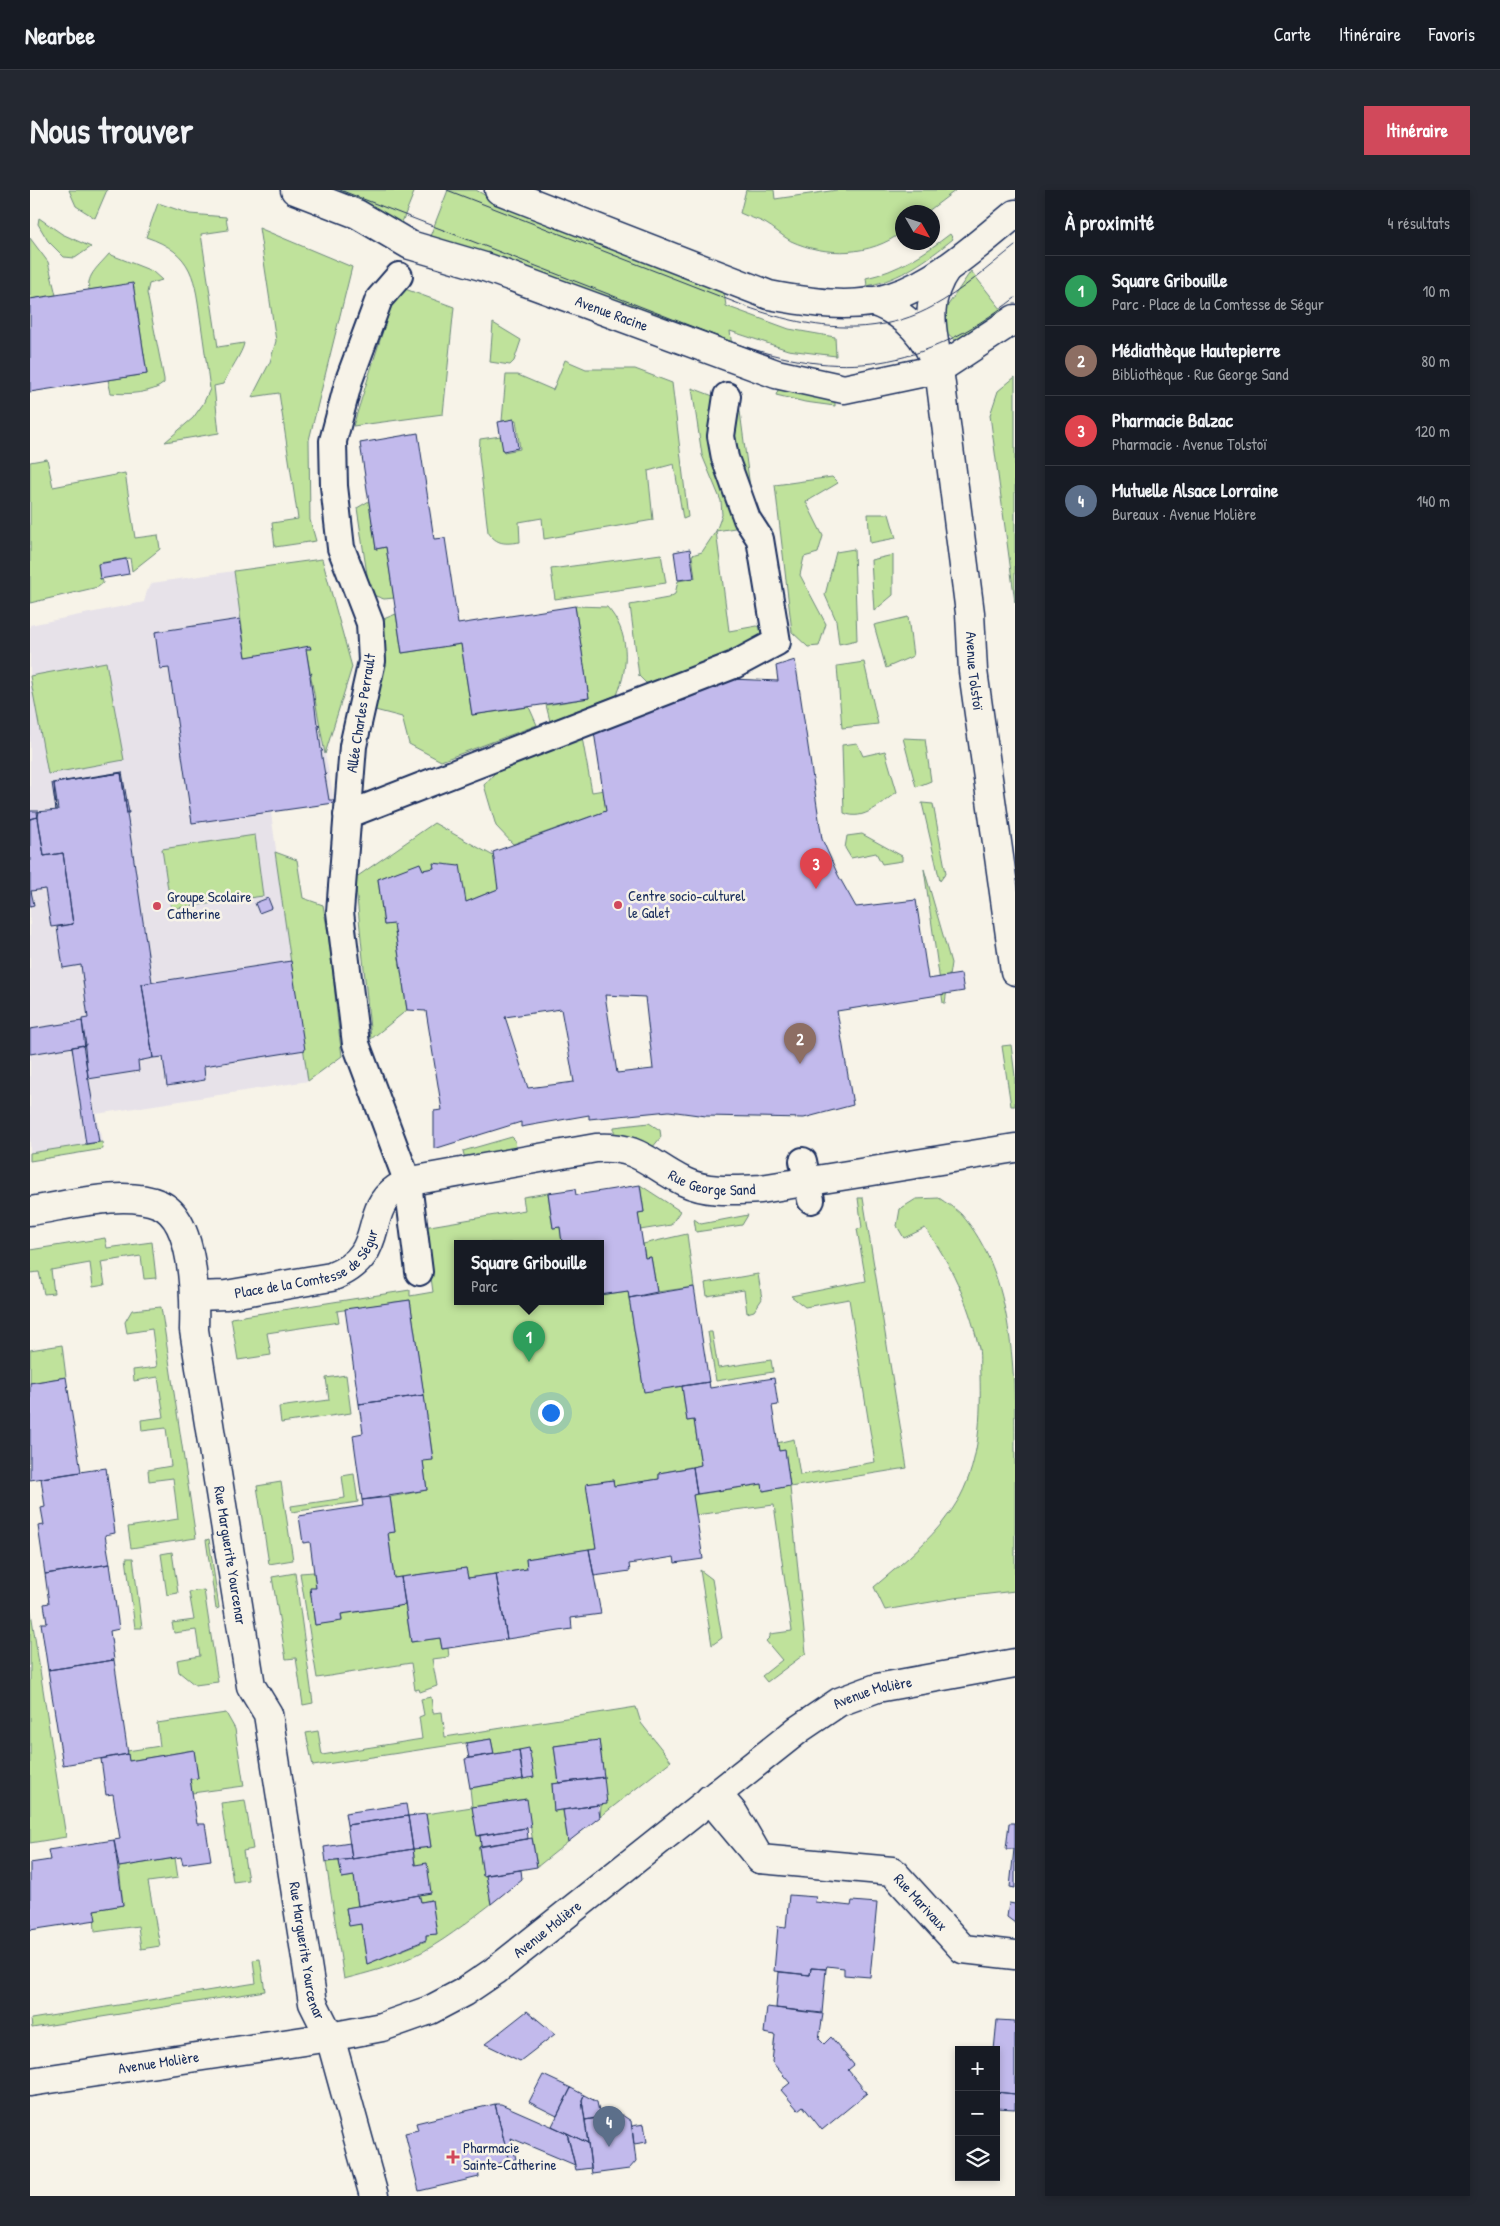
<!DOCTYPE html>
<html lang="fr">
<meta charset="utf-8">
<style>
:root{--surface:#171b24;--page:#242831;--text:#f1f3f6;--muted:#9ea1a6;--line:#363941;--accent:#d1495b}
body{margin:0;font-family:"Patrick Hand",sans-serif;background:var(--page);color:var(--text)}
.controls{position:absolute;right:15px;bottom:15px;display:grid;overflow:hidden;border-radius:0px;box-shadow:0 2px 8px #0003}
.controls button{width:45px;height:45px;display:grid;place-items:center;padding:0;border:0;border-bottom:1px solid var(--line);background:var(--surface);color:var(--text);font:25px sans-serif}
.compass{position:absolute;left:865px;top:15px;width:45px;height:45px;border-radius:50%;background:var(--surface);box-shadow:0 2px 8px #0003;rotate:129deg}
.you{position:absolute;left:520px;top:1222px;width:18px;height:18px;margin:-12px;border:4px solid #fff;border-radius:50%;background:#1a73e8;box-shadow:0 0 0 8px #1a73e833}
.badge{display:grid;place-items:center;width:32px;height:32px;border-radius:50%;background:var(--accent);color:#fff;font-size:16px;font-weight:700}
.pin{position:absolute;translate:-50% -41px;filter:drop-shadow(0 1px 2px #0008)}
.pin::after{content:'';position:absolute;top:26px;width:18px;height:15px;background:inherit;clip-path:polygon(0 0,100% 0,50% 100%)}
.popup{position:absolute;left:424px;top:1050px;width:150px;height:65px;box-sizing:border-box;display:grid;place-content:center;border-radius:0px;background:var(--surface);filter:drop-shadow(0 1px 4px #0005);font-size:16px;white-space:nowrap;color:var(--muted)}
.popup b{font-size:19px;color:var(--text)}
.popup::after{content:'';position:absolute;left:50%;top:100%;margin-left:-10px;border:10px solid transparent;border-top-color:var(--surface)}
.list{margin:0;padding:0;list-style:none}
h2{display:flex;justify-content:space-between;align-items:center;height:65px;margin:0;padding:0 20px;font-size:21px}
h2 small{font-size:16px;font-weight:400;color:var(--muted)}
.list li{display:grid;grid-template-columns:32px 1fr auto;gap:15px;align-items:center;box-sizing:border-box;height:70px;padding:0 20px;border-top:1px solid var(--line)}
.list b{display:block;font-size:19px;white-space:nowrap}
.list p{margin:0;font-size:16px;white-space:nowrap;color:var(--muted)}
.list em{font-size:16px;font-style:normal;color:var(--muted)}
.icon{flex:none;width:28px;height:28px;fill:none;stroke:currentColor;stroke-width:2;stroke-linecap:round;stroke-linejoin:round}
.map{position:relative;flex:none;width:985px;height:2006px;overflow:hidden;border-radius:0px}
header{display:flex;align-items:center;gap:30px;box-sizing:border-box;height:70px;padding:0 25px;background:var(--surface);border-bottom:1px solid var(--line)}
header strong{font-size:24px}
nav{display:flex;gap:28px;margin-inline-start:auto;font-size:18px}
.intro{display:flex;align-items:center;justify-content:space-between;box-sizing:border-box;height:120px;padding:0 30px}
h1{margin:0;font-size:35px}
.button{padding:12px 22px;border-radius:0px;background:var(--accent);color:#fff;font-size:18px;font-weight:700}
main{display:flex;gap:30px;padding:0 30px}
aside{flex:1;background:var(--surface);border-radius:0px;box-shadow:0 2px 8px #0003}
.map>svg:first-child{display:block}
.built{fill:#e7e2e9}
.green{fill:#bfe29b;stroke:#6d887c}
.building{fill:#c2baec;stroke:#1b2f5e;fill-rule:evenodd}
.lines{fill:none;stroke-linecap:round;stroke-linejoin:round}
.pedestrian-casing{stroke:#1b2f5e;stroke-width:30}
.minor-casing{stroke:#1b2f5e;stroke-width:31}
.tertiary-casing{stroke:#1b2f5e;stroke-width:31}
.pedestrian{stroke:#f7f3e8;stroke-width:26}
.minor{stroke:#f7f3e8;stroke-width:28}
.tertiary{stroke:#f7f3e8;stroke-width:28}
.tram{stroke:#1b2f5e;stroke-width:1}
.poi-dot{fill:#d1495b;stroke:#f7f3e8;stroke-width:2}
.labels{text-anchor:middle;stroke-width:5;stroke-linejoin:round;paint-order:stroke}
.street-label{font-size:15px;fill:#1b2f5e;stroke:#f7f3e8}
.poi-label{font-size:15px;fill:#1b2f5e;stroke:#f7f3e8;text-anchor:start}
</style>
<header>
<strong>Nearbee</strong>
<nav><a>Carte</a><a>Itinéraire</a><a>Favoris</a></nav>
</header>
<div class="intro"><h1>Nous trouver</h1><a class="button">Itinéraire</a></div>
<main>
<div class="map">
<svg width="985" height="2006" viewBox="0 0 985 2006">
<rect width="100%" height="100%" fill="#f7f3e8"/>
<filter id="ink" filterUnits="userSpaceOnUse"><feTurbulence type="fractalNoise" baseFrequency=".02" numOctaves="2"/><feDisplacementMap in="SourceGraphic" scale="10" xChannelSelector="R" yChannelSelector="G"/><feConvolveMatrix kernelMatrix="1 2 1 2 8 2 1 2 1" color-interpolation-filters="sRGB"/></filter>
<g filter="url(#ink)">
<path class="built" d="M204,381L214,430L282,454L295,564L305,613L241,623L278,891L66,924L72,952L0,963V435L114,412L117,401L122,393Z"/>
<path class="green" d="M39,0H77L65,28L46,16Z
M291,0H385L370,37Z
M418,0H446L468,13L693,95L696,116L759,139L805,147L806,166L758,160L700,141L702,157L399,49Z
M716,0H744L745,9L807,0H926L897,22H872V42C841,66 796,67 761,51C752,46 744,38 735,33C727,29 718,27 710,23Z
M128,13L160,24L196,27L198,40L171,44L188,157L214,153C213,162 198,183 193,194L184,196L189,243L135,252L163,228L173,214L180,199C177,177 174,155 171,134C165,90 164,63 116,47Z
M9,28L32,44L61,57L45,68L34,67L18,51L8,34Z
M229,38L322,77L279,250L280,330L286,351L245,357L242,333L268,329L249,203L222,207L240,172L246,151Z
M920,44L923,49C897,70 871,89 837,96L836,88C868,81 894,64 920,44Z
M0,48L18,72L26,105L0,109Z
M79,64L122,81L132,90L119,94L117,103L134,189V193C124,203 96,205 81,203L78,190L117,184L103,94L59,100C56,85 70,75 79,64Z
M941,81L975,124L932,151H926L915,141L912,124Z
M367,96L424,117L413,224L323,236Z
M463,133L491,150L484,171L480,175L460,172Z
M535,170L556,179H605L642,193L658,327L653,329L644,274L618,281L623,330L514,349L512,328L489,332L490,352C475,354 467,355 458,342L449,265L450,249L471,246L474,262L490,259L486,230L472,231L476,185H488L523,200Z
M985,187V412L960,225L968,201Z
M750,195L805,205V216L775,212L746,205Z
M662,198L691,209L711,337L686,341L699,441L727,436L731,437V444L726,453L625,493H616L609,486L600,415L638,408L645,404L648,391L665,388L662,365L672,362L686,341L692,325L691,311L672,265Z
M709,214L723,320L701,271Z
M17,269L23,297L95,283L105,348L128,345L130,359L102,381L100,368L70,373L73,393L68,397L0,413V272Z
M802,287L808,293L776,312L793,346L788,363L774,367L770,385L796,434L789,456L778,457L762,442L745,295Z
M339,311L346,359L356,357L364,408L354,409L340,404L327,318Z
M838,324H859L866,348L840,353Z
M824,359L827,450L809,454L806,430L795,405L806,362Z
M631,364L636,393L525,409L521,379Z
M863,365V405L844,421L841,370Z
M292,369L322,477L295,564L276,460L216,467L204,381Z
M545,416L577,417C600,442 599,476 587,505L520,531L516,515L559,508Z
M366,424L372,463L431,454L442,525L499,517L507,535L411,571L379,554L372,527L345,520L351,430Z
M878,427L883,466L856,478L844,435Z
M76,472L94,570L18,584L0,486Z
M834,472L848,534L812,538L807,476Z
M551,542L562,602L574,600L576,621L483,654L466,636L454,595L482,564Z
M873,548L895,549L901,591L886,597Z
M827,553L833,566L855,561L867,602C851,613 834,632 814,623L812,555Z
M892,613L903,614L916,683L910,691Z
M404,633L467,668L468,699L436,712L405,675L404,678L393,680L390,674L348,689L354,735L364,734L377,820L341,849L325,688Z
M832,644L872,666V671L852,674L846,663L821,668L815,658L817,646Z
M225,645L233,706L141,719L132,659Z
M245,662L267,670L273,708L293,715C303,765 305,816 312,866L278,891Z
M894,679L921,773L915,813H913Z
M981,855L985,886V916H981L972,856Z
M619,933L630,940L631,947L622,958L605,947L584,945V937Z
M482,947L485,950L486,958L435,969L433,961Z
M72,952L73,959L0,971V963Z
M610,995L650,1021L641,1035L610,1040L608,1023L614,1022Z
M518,1003L523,1038L530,1037L532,1053H428V1111H570V1105L598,1101L614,1201L652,1196L657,1231L664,1230L671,1275L629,1283V1289L584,1296L583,1290L556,1294L566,1358L496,1369L497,1379L438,1388L436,1378L364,1388L358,1343L365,1342L360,1307L397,1300L393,1271L403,1269L380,1110L307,1121L309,1132L237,1143L241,1165L208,1170L201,1128L380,1100V1106L403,1102L394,1037L495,1020L493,1007Z
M828,1008H833L877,1278L760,1297L776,1463L737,1492L732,1486L752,1470L736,1451L740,1447V1444L762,1441L744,1315L665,1325L663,1305L732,1294L734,1301L760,1296L755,1261H749L747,1253L764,1249L770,1285L845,1272L819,1109L775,1117L761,1106L836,1091L827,1039L832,1038Z
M909,1008C916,1013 925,1018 931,1024C985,1085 985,1186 985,1264C985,1309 985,1355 985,1401L924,1408L855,1420L844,1397C876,1370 909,1344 930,1307C950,1269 951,1226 950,1185C949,1175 951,1164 948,1154C938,1112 921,1073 895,1038L874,1048L867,1036L870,1019L886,1009Z
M718,1025L712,1035L666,1042L664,1029L671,1034Z
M657,1044L664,1097L627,1102L621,1067L615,1068L613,1054Z
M75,1048L77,1058L122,1052L126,1088L114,1089L111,1066L71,1072L75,1095L63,1097L60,1073L21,1080L24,1103L14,1104L9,1082L0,1083V1060Z
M728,1084L732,1109L724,1121L717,1123L714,1100L677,1106L675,1093Z
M131,1117L166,1348L101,1358L98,1337L148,1329L143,1288L119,1291L118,1280L141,1276L136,1238L112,1241L111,1230L134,1227L128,1187L104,1191L103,1180L127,1177L122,1139L97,1143L95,1132L102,1120Z
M678,1142H682L688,1178L741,1170L743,1182L686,1191Z
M32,1155L36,1187L0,1193V1160Z
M316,1185L321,1223L251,1233L249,1217L299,1210L296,1188Z
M324,1284L328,1312L262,1322L261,1316L315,1308L312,1286Z
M251,1292L263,1370L239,1374L227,1296Z
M179,1349L189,1418L186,1419L176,1350Z
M142,1362L148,1403L137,1405L131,1364Z
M96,1368H103L112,1438H105Z
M670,1380L682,1389L692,1448L682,1455Z
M284,1382L286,1398L280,1399L285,1435L312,1430L311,1424L375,1415L381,1452L410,1448L412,1459L418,1458L419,1467L402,1469L407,1496L390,1502L389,1499L385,1500L381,1473L287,1488L270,1383Z
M265,1383L283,1513L273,1515L266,1468L256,1469L242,1387Z
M174,1400L188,1492L165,1495L149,1482L147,1470L170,1466L166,1440L144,1443L142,1433L164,1430L159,1402Z
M0,1416L36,1647L0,1653Z
M401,1507L403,1523L412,1522L415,1547L606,1517L611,1533L641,1571L570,1627L574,1587L569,1550L524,1556L529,1593L522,1594L524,1621L533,1620L538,1652L507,1677L496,1609L442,1617L447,1645H450L451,1656L449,1657L453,1685H456L461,1714C436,1733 412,1753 384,1766C361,1777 337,1783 314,1789L296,1672L309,1671L312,1688L324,1686L328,1716L316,1718L319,1735L331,1734L337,1774L396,1751V1745L406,1744L402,1710L391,1712L383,1659L401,1657L396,1624L442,1617L440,1598L493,1589L499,1559L464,1564L461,1549L283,1576L276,1543L288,1541L292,1565L392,1549L389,1527L394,1525L391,1509Z
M196,1523L205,1539L214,1596L162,1603L160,1589L168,1588L164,1560L99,1571L97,1561L130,1556L127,1533Z
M215,1610L223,1659L213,1661L218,1690L203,1692L191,1613Z
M145,1668L148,1688L118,1692L130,1756L111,1759L108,1736L65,1742L64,1720L93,1715L89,1677Z
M230,1769L235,1801L2,1838L1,1829L226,1793L223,1770Z"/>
<path class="building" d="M103,93L117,184L0,202V109Z
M484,229L488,258L473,261L468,232Z
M388,243L404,349L415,348L428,434L545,416L559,508L442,525L431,454L372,463L356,357L346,359L330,253Z
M660,359L664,388L648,390L644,362Z
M96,369L99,384L70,389L68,374Z
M210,429L216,467L280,456L281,459H276L280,484L282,483L280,486L283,509H286L284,510L287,534L290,535L288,536L291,559L293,561H291L295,585L297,584L295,586L299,610H303L304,613L162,633L139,478L130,479L125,442Z
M765,470L792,649L808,685L826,717L886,710L898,789L931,784L934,801L807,821L823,915L774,928L676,926L639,921L559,929V925L491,937V932L404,959V921L412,920L396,821L377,820L364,734L354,735L348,689L390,673L393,680L404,678L403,673L429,676L430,675L436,712L468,699L463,662L576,621L563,535L655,510L654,502L701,489L748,491L746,476ZM575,805L615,807L623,879L587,883ZM531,819L544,892L498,898L475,827Z
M92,582L99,623H97L91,583L24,593L26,620L22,593Z
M91,583L122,792L112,794L123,868L108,871L109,881L58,889L52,829L58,828L51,775L33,778L27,737L43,734L33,663L14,666L7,622L28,620L24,593Z
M0,621H9L8,627L0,629Z
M8,627L14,666L33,663L43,734L21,737L15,699L1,701L4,715L0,716V629Z
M238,708L242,718L229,723L225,713Z
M261,771L275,860L174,876L175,890L137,896L133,867L123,868L112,794Z
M52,831L56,855L0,864V839Z
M53,855L69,952L56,954L42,857Z
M610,995L614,1022L608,1023L615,1068L621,1067L627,1102L599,1108L598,1101L570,1105V1053H532L530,1037L523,1038L518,1003L545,999L546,1005Z
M664,1097L679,1192L614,1202L599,1108Z
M380,1110L394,1205L329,1214L315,1119Z
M36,1187L51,1282L0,1290V1193Z
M744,1188L748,1215L742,1216L749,1261L755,1260L760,1296L733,1301L732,1294L667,1304L663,1277L671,1275L664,1230L657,1231L652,1196L679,1192L680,1198Z
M394,1205L403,1270L393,1271L397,1300L332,1310L323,1245L333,1243L329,1214Z
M663,1277L667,1304L663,1305L673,1369L645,1373L644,1367L625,1370L599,1374L600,1381L564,1386L559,1359L566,1358L556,1294L583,1290L584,1296L629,1289V1283Z
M76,1278L85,1343L75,1345L80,1374L15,1384L8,1336L14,1335L11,1318L15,1317L11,1288Z
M360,1307L365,1342L358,1343L364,1388L371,1387L375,1415L311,1424L312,1431L285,1435L280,1398H286L280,1352L273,1353L269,1326L333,1316L332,1310Z
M559,1359L571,1424L541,1428L542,1439L477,1449L466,1384L497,1379L496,1369Z
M80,1374L89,1439L80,1441L84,1470L18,1480L11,1433H17L14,1414L19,1413L15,1384Z
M436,1378L438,1388L466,1384L477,1449L412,1459L410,1448L381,1452L371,1387Z
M84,1470L98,1564L33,1575L18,1480Z
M461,1549L464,1564L439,1568L436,1553Z
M569,1550L574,1587L529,1593L524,1556Z
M499,1558L504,1587L493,1589L489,1560Z
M164,1560L168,1588L160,1589L167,1634H175L181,1670L153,1674L151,1667L89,1677L84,1650L90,1649L83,1604L76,1605L71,1569L98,1564L99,1571Z
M489,1560L493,1589L440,1598L435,1569Z
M574,1587L577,1614L524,1621L522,1594Z
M497,1609L501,1637L447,1646L442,1617Z
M376,1614L378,1626L317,1635L315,1623Z
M568,1615L570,1627L538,1652L533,1620Z
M396,1624L401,1657L383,1659L378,1626Z
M378,1626L383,1659L322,1669L317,1635Z
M979,1633H985V1698L980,1697L984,1659H976Z
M497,1638L498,1649L451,1656L450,1645Z
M502,1648L507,1677L453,1686L449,1657Z
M84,1650L93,1715L64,1720L66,1730L0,1740V1673L20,1670L18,1660Z
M320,1653L322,1669L296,1672L294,1657Z
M383,1659L385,1675L397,1673L401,1703L328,1716L324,1686L312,1688L309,1671Z
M491,1680L492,1689L461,1714L456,1685Z
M389,1705L391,1712L402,1710L407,1744L396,1745V1750L337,1774L331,1734L319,1736L316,1718Z
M759,1705L786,1707L785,1712L821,1716L822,1711L847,1713L840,1787L814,1785V1778L797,1776L796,1779L781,1778L780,1785L744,1781L748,1736L756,1737Z
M979,1713L985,1714V1733L977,1727Z
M781,1778L796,1779L792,1823L746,1818L749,1782L780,1785Z
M737,1817L793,1824L789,1849L794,1854L801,1847L824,1875L818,1880L837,1903L792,1940L773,1916L768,1920L751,1900L760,1893L742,1872L745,1845L734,1843Z
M497,1821L525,1844L490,1871L455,1854Z
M967,1830L985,1831V1904L966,1902V1860H964Z
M513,1885L541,1898L527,1926L499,1912Z
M541,1898L554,1905L552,1910L558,1953L522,1936Z
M966,1902L985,1904V1919L966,1918Z
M554,1905L567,1912L570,1927L555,1930L552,1910Z
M465,1914L479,1971L448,1979L449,1987L389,2001L375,1943L388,1940L386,1933Z
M465,1914H471L537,1943L545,1975L481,1948L486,1969L479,1971Z
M592,1925L601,1931L606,1971L599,1979L562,1984L555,1930Z
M614,1934L617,1952L604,1954L602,1936Z
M537,1943L558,1953L561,1978L546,1980Z"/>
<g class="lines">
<g class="pedestrian-casing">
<path id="pedestrian" d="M369,86L349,109L319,190L303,251L304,296L311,358L340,433L342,471L323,556L310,722L326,854L378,993L389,1082
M317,625L704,475L747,452L730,349L717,329L695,268L691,246L697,206
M773,971L781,1010"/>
</g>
<g class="minor-casing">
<g id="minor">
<path id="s1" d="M0,1021C36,1016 94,999 129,1014C165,1029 165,1107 164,1140L221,1496L238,1524L283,1813L300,1847"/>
<path id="s2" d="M165,1106L196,1105L301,1087C359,1065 331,1023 366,999C372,995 380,993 387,990L566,958C609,955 620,975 655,992C678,1003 706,1000 731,999L985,958"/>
<path d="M680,1609L730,1669L704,1624L687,1604"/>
<path id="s3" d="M730,1669L862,1681L933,1759L985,1765"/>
</g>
</g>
<g class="tertiary-casing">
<g id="tertiary">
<path id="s4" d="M265,0L327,24L380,55L458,78L746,184L814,199L909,179L985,129"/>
<path d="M469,0L739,105C777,112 823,120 861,107C908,92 947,55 985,24"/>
<path id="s5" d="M917,78C893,111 902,141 909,179L940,423L943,481L985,781"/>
<path d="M841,111C870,120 890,139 903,166"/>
<path d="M300,1847L344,2006"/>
<path id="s6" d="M0,1892L300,1847L352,1837L400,1820L434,1802L465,1781L769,1539L809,1512L847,1498L985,1473"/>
</g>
</g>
<use href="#pedestrian" class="pedestrian"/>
<use href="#minor" class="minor"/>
<use href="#tertiary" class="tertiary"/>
<path class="tram" d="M310,0L702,152C812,192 892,180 985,108
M417,0L717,117C777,138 843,149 902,117C932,101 958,77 985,56"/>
</g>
</g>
<g class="poi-dot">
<circle cx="588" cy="715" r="5"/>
<circle cx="127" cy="716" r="5"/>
<path d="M420.5 1959.5h5v5h5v5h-5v5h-5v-5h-5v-5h5z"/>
</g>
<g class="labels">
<g class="street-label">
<text dy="5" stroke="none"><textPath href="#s4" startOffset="341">Avenue Racine</textPath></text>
<text dy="5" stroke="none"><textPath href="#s5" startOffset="409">Avenue Tolstoï</textPath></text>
<text transform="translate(331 523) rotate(-81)" y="5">Allée Charles Perrault</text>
<text dy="5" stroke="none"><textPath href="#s2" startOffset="581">Rue George Sand</textPath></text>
<text dy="5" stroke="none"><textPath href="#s2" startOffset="122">Place de la Comtesse de Ségur</textPath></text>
<text dy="5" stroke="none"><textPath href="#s1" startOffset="496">Rue Marguerite Yourcenar</textPath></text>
<text dy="5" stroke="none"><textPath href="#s6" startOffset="955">Avenue Molière</textPath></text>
<text dy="5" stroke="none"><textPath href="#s3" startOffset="175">Rue Marivaux</textPath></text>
<text dy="5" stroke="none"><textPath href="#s6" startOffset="550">Avenue Molière</textPath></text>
<text dy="5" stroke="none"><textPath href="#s1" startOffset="901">Rue Marguerite Yourcenar</textPath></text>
<text dy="5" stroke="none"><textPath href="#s6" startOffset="130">Avenue Molière</textPath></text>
</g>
<g class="poi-label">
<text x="598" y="711">Centre socio-culturel<tspan x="598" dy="17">le Galet</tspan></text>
<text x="137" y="712">Groupe Scolaire<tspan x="137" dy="17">Catherine</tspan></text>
<text x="433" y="1963">Pharmacie<tspan x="433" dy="17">Sainte-Catherine</tspan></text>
</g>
</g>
</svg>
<div class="controls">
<button>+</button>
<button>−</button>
<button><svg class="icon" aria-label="layers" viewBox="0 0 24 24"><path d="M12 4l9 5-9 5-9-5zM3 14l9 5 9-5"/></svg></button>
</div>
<svg class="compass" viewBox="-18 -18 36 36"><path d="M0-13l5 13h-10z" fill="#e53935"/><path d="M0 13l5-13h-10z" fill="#9ea1a6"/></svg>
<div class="you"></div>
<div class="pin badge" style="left:499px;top:1172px;background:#2e9e5b">1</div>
<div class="popup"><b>Square Gribouille</b>Parc</div>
<div class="pin badge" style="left:770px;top:874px;background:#8d6e63">2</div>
<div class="pin badge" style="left:786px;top:699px;background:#e0444e">3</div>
<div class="pin badge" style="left:579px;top:1957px;background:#5c6f8a">4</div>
</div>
<aside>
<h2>À proximité<small>4 résultats</small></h2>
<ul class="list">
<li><span class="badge" style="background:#2e9e5b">1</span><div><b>Square Gribouille</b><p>Parc · Place de la Comtesse de Ségur</p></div><em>10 m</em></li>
<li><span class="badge" style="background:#8d6e63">2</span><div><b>Médiathèque Hautepierre</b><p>Bibliothèque · Rue George Sand</p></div><em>80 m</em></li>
<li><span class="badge" style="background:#e0444e">3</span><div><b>Pharmacie Balzac</b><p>Pharmacie · Avenue Tolstoï</p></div><em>120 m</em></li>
<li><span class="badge" style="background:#5c6f8a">4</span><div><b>Mutuelle Alsace Lorraine</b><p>Bureaux · Avenue Molière</p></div><em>140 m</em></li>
</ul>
</aside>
</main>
